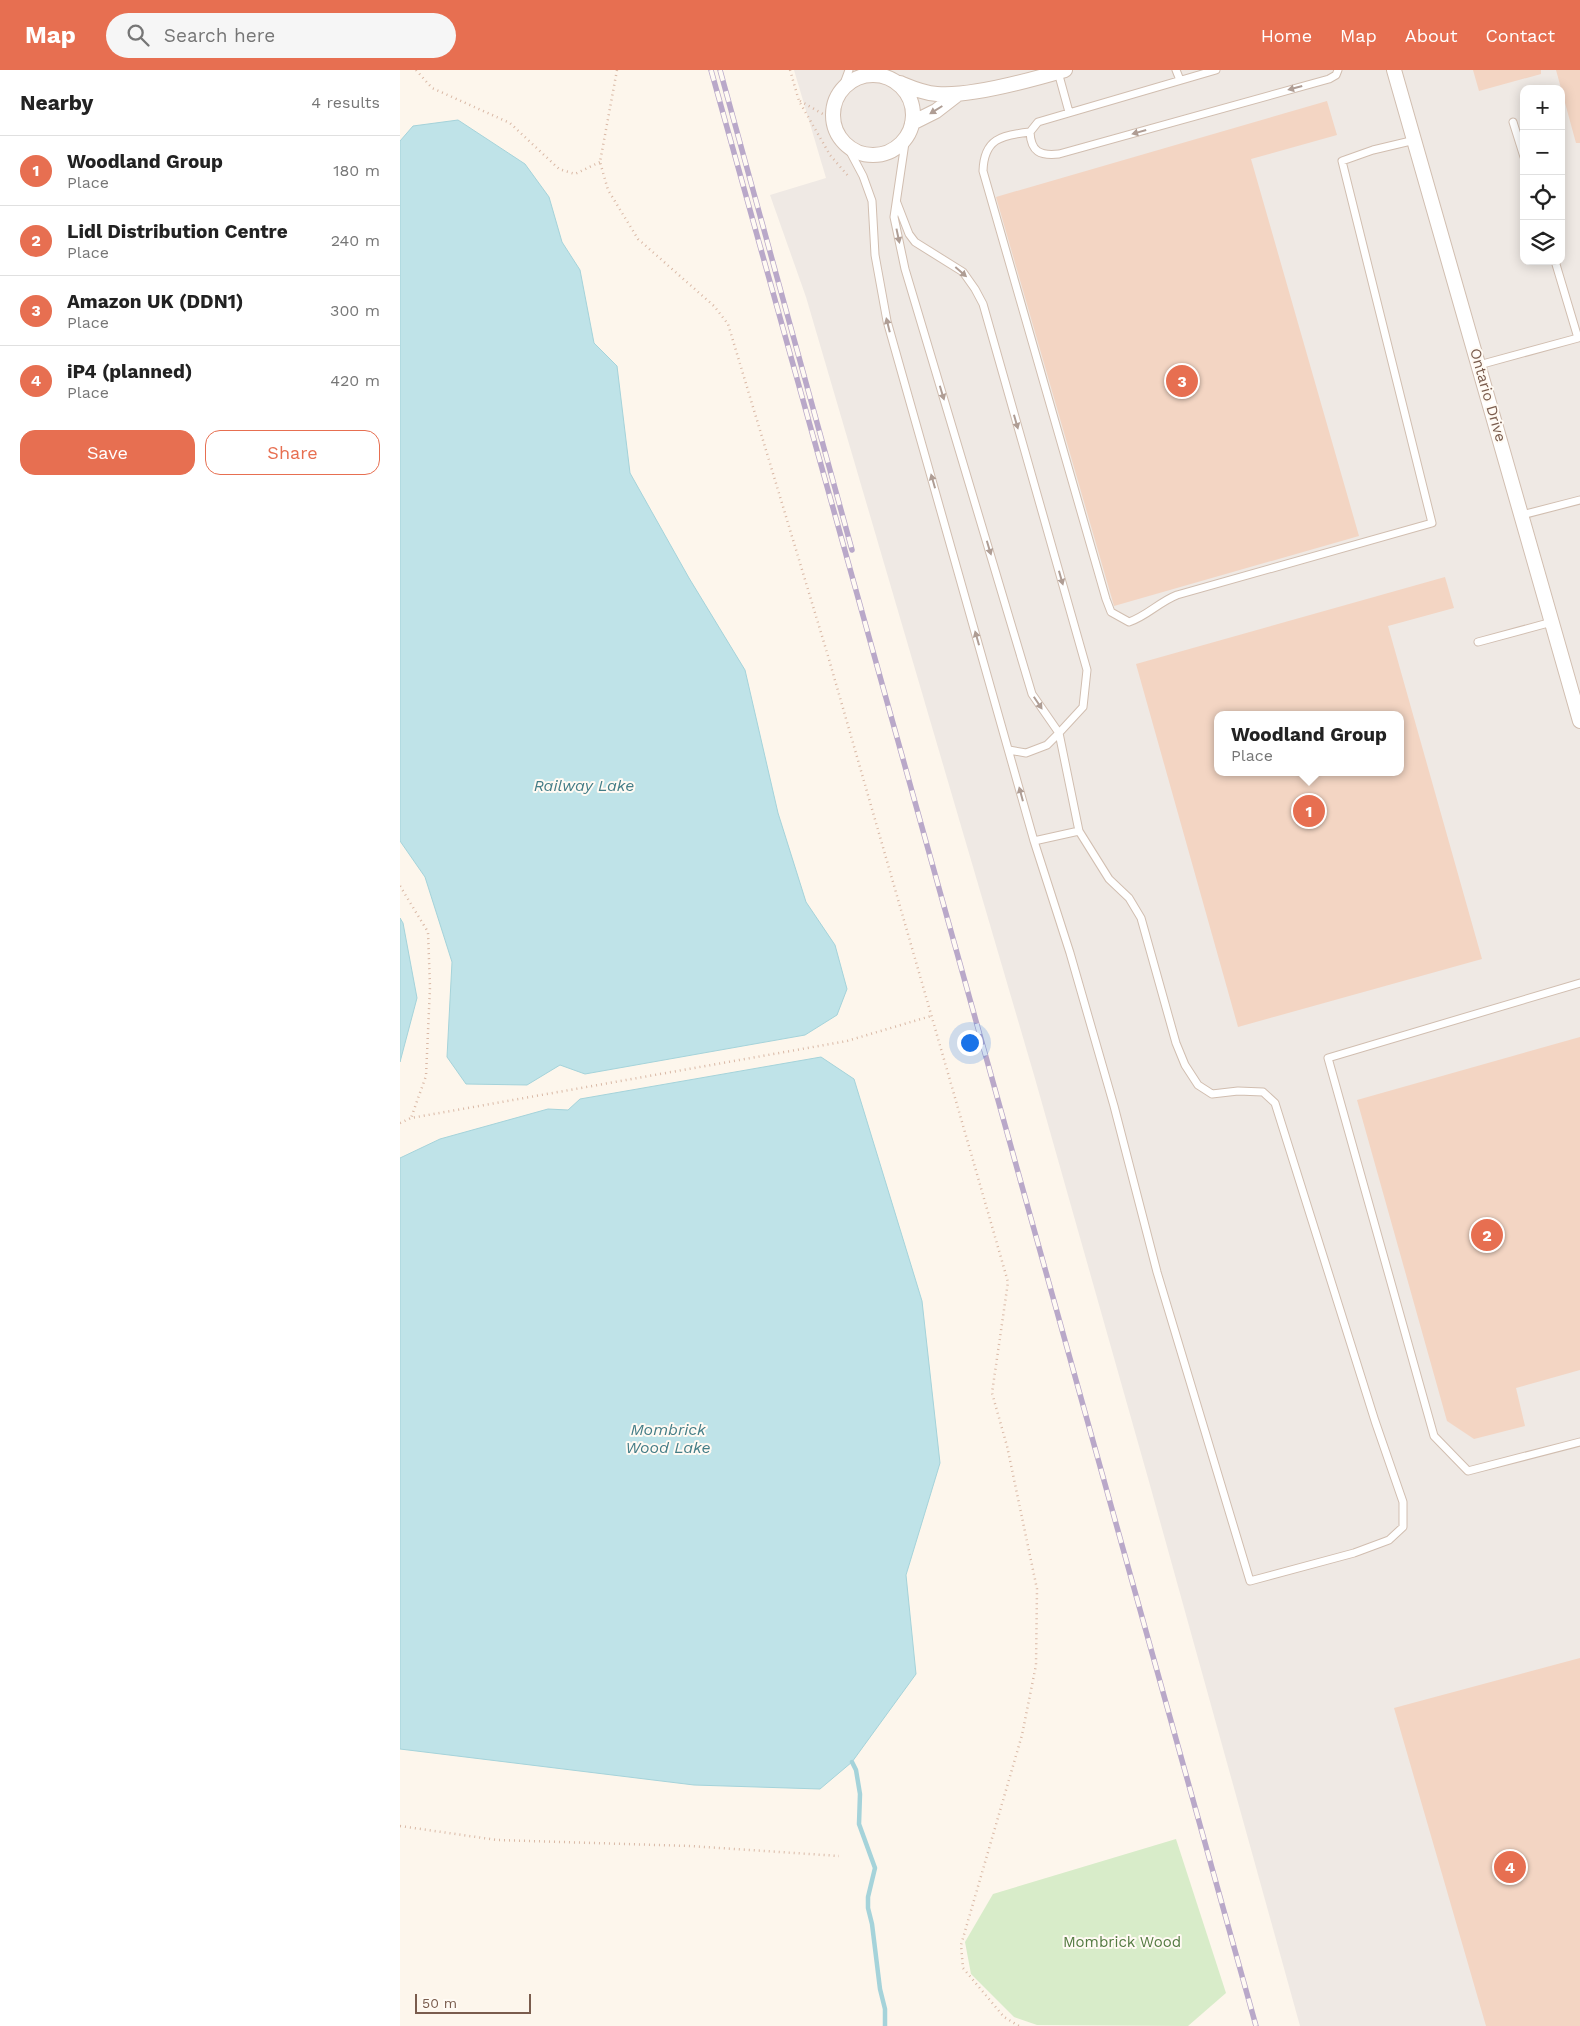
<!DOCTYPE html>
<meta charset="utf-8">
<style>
:root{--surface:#fff;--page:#f6f6f6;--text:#222;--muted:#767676;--line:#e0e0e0;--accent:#e76f51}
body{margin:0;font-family:"Work Sans",sans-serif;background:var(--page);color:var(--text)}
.controls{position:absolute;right:15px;top:15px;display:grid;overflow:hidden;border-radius:10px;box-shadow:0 2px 12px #0003}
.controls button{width:45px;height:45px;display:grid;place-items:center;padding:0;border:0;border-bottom:1px solid var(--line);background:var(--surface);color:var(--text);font:25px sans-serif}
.scale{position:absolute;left:15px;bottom:12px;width:116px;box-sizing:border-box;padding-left:5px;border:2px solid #7a5c4d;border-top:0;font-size:14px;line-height:18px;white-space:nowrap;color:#7a5c4d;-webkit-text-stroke:4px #fffaf3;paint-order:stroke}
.you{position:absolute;left:569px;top:972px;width:18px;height:18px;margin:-12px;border:4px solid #fff;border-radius:50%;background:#1a73e8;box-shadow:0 0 0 8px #1a73e833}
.badge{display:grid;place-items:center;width:32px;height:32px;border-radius:50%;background:var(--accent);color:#fff;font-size:16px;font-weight:700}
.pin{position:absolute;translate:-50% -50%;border:2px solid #fff;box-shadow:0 1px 5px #0006}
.popup{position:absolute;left:814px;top:641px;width:190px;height:65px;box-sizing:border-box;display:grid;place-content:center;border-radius:10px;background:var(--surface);filter:drop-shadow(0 1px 4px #0005);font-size:16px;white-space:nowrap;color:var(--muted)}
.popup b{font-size:19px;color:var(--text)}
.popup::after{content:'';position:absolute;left:50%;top:100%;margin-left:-10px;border:10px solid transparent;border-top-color:var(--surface)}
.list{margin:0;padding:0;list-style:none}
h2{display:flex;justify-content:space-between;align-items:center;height:65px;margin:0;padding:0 20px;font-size:21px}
h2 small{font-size:16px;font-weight:400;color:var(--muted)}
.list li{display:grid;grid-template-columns:32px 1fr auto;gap:15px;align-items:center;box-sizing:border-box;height:70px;padding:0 20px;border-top:1px solid var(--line)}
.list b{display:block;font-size:19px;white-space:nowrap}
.list p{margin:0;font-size:16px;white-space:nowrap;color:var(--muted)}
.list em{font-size:16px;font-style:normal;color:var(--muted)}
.actions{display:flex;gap:10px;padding:15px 20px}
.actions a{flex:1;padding:11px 0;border:1px solid var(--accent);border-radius:15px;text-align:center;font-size:18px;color:var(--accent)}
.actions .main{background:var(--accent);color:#fff}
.icon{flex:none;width:28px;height:28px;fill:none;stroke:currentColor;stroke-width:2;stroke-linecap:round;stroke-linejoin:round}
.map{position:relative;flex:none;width:1180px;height:1956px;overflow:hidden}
header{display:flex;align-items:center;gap:30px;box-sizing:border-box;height:70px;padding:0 25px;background:var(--accent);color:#fff}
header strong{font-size:24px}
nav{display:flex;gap:28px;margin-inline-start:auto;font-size:18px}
.search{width:350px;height:45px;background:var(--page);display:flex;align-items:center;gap:12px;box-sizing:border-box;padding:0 18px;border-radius:28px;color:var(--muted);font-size:19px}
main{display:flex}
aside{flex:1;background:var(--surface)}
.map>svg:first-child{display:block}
.industrial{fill:#efe9e4;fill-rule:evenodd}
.green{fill:#d8ecc9}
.water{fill:#bfe3e8;stroke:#a5d3da}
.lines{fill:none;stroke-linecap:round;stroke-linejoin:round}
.stream{stroke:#a5d3da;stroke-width:4.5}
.building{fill:#f3d5c3;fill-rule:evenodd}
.service-casing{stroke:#d1beb0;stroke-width:9}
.minor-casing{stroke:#d1beb0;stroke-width:16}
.path{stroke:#d9b8a5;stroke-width:2.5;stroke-dasharray:1 4;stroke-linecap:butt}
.service{stroke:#fff;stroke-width:7}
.minor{stroke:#fff;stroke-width:14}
.rail-casing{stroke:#b9a8c9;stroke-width:5.5}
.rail{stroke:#fffaf3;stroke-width:4;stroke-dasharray:11;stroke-linecap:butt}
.oneway{fill:#af9d94}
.labels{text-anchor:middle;stroke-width:4;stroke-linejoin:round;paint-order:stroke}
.street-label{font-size:15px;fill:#7a5c4d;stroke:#fffaf3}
.park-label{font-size:15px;fill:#537a41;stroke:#fffaf3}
.water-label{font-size:16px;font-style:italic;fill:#437c86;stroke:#fffaf3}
</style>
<header>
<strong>Map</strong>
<div class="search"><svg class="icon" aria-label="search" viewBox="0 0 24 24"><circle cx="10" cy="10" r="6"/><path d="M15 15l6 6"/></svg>Search here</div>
<nav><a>Home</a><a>Map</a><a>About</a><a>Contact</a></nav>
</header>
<main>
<aside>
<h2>Nearby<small>4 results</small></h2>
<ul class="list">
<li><span class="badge">1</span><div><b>Woodland Group</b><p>Place</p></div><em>180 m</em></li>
<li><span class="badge">2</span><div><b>Lidl Distribution Centre</b><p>Place</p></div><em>240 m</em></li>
<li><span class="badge">3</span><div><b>Amazon UK (DDN1)</b><p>Place</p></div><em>300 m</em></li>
<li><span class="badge">4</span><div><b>iP4 (planned)</b><p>Place</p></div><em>420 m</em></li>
</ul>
<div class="actions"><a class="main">Save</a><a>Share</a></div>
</aside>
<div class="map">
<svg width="1180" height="1956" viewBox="0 0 1180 1956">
<rect width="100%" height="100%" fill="#fdf6ec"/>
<path class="industrial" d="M394,0H1180V1956H900L748,1408L634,1005L406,227L370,125L426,108ZM1124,19H1161V191H1124ZM818,645H1000V702H818Z"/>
<path class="green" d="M776,1769L826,1923L788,1956L637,1955L614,1947L571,1904L565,1872L593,1824Z"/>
<path class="water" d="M58,50L125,94L149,127L162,172L180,200L194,273L217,296L230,403L289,508L345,600L378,743L406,832L435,875L447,919L437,945L405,965L185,1004L160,995L127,1015L66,1014L47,987L52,892L25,807L0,771V71L13,56Z
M0,848L3,853L17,928L0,992Z
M421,987L454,1009L522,1231L540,1393L506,1505L516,1604L452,1692L420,1719L294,1715L0,1679V1088L40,1069L148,1039L168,1040L180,1029Z"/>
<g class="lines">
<path class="stream" d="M452,1692L456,1700L460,1724L459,1754L475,1798L468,1827V1838L472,1854L480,1919L485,1939V1956"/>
</g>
<path class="building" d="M1073,0H1141V4L1079,21Z
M1156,0H1180V73H1176Z
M927,31L937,65L851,89L959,466L714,536L596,127Z
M1045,507L1054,538L988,556L1082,889L838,957L736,594ZM818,645H1000V702H818Z
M1180,967V1300L1116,1318L1125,1356L1074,1369L1047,1351L957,1030Z
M1180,1588V1956H1086L994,1638Z"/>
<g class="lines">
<g class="service-casing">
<path id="service" d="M481,0L489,8
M776,0L780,10
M816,0L638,52L630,62C631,82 640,86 659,84L929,9L936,5L938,0
M658,2L669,42
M442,19L449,0
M1113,52L1124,87
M630,62C601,65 584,69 583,101L706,529L711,542L729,552C747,546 759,532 777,525L1032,453L942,91L973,80L1015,70
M446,74L463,106L472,131L475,185L487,251L634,771L670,883L714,1036L757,1202L850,1511L954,1483L989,1470L1003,1457V1432L975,1351L875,1033L863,1022L838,1021L812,1024L798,1015L785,995L776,973L741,848L729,828L709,809L679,761L659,663L632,624L505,199L494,147L506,66
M497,133L509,164L515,172L563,202L575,219L583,234L687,600L683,637L659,663L647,675L626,683L609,680
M1079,295L1178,268L1155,191
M1122,445L1180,430
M1078,572L1152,552
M634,771L679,761
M1180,913L928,988L1034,1366L1068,1401L1180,1372"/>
</g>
<g class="minor-casing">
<path id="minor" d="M994,0L1180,651
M433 45a40 40 0 1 1 80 0a40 40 0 1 1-80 0Z
M500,13C512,18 523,23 537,24C571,27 631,10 665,0
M512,53L536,41L558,24"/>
</g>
<path class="path" d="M16,0L32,18L110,53L159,99L175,104L200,92
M217,0L200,92L208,120L238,169L314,236L328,254L428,586L608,1212L592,1323L607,1376L637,1519L636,1595L622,1665L561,1875L563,1898L604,1947L619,1956
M390,0L399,31L430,85L449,107
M400,31L423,44L433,38
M0,816L28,862L30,917L26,1006L11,1048
M0,1053L11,1048L447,971L531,946
M0,1756L97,1770L290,1776L439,1786"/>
<use href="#service" class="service"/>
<use href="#minor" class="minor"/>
<g class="rail-casing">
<path id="rail" d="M311,0L856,1956
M320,0L452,480"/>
</g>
<use href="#rail" class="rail"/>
</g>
<defs><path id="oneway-solid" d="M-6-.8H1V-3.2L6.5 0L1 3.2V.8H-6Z" transform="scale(1.25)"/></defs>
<g class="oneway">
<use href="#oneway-solid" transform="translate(895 18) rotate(165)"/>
<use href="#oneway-solid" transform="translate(536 40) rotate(148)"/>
<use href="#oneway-solid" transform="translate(739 62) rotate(164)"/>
<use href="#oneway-solid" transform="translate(498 166) rotate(78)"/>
<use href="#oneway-solid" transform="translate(561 202) rotate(41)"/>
<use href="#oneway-solid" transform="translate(488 255) rotate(-104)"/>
<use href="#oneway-solid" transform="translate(542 323) rotate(73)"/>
<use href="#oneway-solid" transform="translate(616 352) rotate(74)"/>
<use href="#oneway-solid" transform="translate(533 411) rotate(-106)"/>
<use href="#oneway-solid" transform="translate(589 478) rotate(73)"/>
<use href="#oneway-solid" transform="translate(661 508) rotate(74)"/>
<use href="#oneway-solid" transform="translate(577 568) rotate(-106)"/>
<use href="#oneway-solid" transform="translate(638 633) rotate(56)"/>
<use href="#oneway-solid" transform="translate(621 724) rotate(-105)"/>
</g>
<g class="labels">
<g class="street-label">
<text transform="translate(1088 325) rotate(74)" y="5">Ontario Drive</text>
</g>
<g class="park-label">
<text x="722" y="1877">Mombrick Wood</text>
</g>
<g class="water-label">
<text x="184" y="721">Railway Lake</text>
<text x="268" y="1365">Mombrick<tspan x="268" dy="18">Wood Lake</tspan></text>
</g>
</g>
</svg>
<div class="controls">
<button>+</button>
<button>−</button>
<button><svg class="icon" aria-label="locate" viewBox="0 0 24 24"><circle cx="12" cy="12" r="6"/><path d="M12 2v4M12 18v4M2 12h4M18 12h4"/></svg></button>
<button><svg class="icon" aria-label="layers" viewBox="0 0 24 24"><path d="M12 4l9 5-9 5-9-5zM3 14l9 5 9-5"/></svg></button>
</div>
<div class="scale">50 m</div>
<div class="you"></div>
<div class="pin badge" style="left:909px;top:741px">1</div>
<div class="popup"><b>Woodland Group</b>Place</div>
<div class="pin badge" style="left:1087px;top:1165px">2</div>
<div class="pin badge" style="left:782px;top:311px">3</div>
<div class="pin badge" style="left:1110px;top:1797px">4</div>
</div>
</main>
